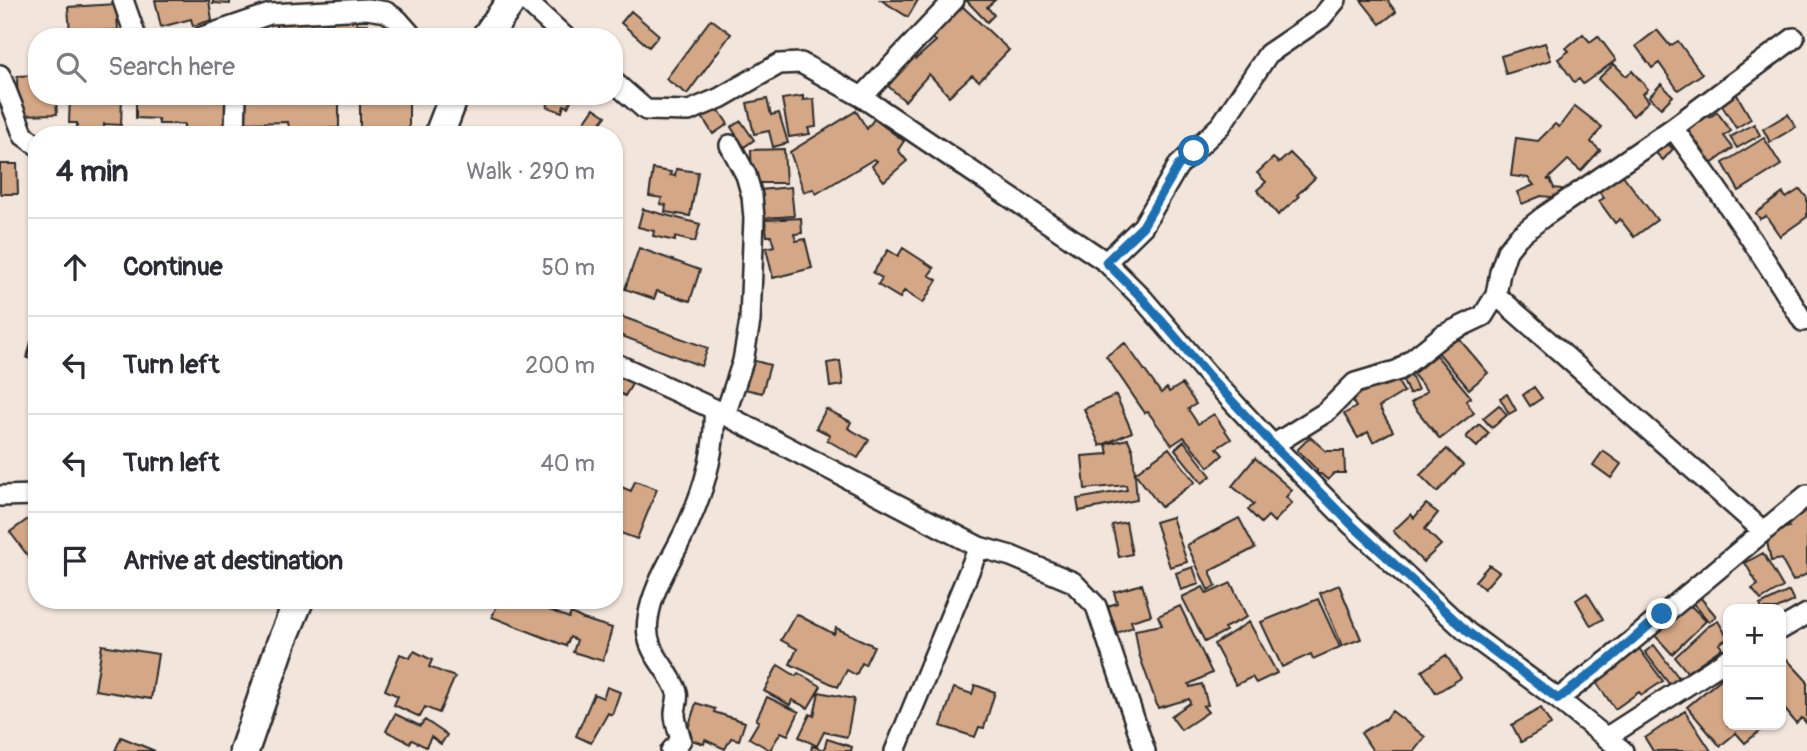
<!DOCTYPE html>
<meta charset="utf-8">
<style>
:root{--surface:#fff;--page:#f7f7f7;--text:#2b2b33;--muted:#7c7c81;--line:#e1e1e2}
body{margin:0;font-family:Pangolin,sans-serif;background:var(--page);color:var(--text)}
.controls{position:absolute;right:21px;bottom:21px;display:grid;overflow:hidden;border-radius:14px;box-shadow:0 2px 5px #0004}
.controls button{width:63px;height:63px;display:grid;place-items:center;padding:0;border:0;border-bottom:2px solid var(--line);background:var(--surface);color:var(--text);font:35px sans-serif}
.stop{position:absolute;width:21px;height:21px;margin:-16px;border:5px solid #1f6fb2;border-radius:50%;background:#fff}
.stop.end{background:#1f6fb2;border-color:#fff;box-shadow:0 2px 7px #0008}
.list{margin:0;padding:0;list-style:none}
h2{display:flex;justify-content:space-between;align-items:center;height:91px;margin:0;padding:0 28px;font-size:30px}
h2 small{font-size:23px;font-weight:400;color:var(--muted)}
.list li{display:grid;grid-template-columns:46px 1fr auto;gap:21px;align-items:center;box-sizing:border-box;height:98px;padding:0 28px;border-top:2px solid var(--line)}
.list b{display:block;font-size:26px;white-space:nowrap}
.list em{font-size:23px;font-style:normal;color:var(--muted)}
.icon{flex:none;width:38px;height:38px;fill:none;stroke:currentColor;stroke-width:2;stroke-linecap:round;stroke-linejoin:round}
.map{position:relative;flex:none;width:1807px;height:751px;overflow:hidden}
.search{position:absolute;background:var(--surface);box-shadow:0 2px 5px #0004;left:28px;top:28px;width:595px;height:77px;display:flex;align-items:center;gap:18px;box-sizing:border-box;padding:0 24px;border-radius:28px;color:var(--muted);font-size:26px}
.panel{position:absolute;background:var(--surface);box-shadow:0 2px 5px #0004;left:28px;top:126px;width:595px;height:483px;border-radius:28px}
.map>svg:first-child{display:block}
.building{fill:#d4a786;stroke:#2b2b2b;stroke-width:2}
.lines{fill:none;stroke-linecap:round;stroke-linejoin:round}
.street-casing{stroke:#2b2b2b;stroke-width:24}
.secondary-casing{stroke:#2b2b2b;stroke-width:33}
.street{stroke:#fff;stroke-width:19}
.secondary{stroke:#fff;stroke-width:28}
.route{stroke:#1f6fb2;stroke-width:9}
</style>
<div class="map">
<svg width="1807" height="751" viewBox="0 0 1807 751">
<rect width="100%" height="100%" fill="#f2e5db"/>
<filter id="ink" filterUnits="userSpaceOnUse"><feTurbulence type="fractalNoise" baseFrequency=".0143" numOctaves="2"/><feDisplacementMap in="SourceGraphic" scale="14" xChannelSelector="R" yChannelSelector="G"/><feConvolveMatrix kernelMatrix="1 2 1 2 8 2 1 2 1" color-interpolation-filters="sRGB"/></filter>
<g filter="url(#ink)">
<path class="building" d="M155,0H209L212,20L193,26L191,19L161,27Z
M213,0H230V4L213,3Z
M881,0H918L908,17Z
M966,0H995L987,7L994,15L987,22Z
M1361,0H1387L1396,12L1380,24Z
M116,4L118,30L70,33L68,7Z
M962,6L1009,50L979,81L972,75L949,96L929,74L905,101L888,86L913,57L916,59L936,41L932,38Z
M631,11L659,35L649,47L621,23Z
M276,16L327,18L326,37H276Z
M711,19L731,34L687,94L666,79Z
M331,21H357V24H367L366,37H331Z
M1657,30L1670,46L1678,41L1702,74L1678,90L1659,63L1652,68L1636,46Z
M1583,34L1590,42L1598,36L1616,60L1583,84L1579,79L1574,82L1558,59L1569,51L1566,48Z
M1545,43L1551,60L1506,74L1501,56Z
M1614,64L1626,76L1632,71L1648,89L1643,94L1649,101L1633,116L1598,79Z
M37,75V96H65V100H56L57,114L18,115L17,76Z
M1661,84L1673,96L1661,108L1649,97Z
M1733,88L1751,119L1736,128L1719,101Z
M70,96H122L121,125L104,124V135H77V123H69Z
M136,96L234,98L232,135L184,132V124H159L158,119L136,118Z
M241,96H339V128H289L288,122L242,123Z
M360,96H409V129H360Z
M544,96H573L568,107L564,105L562,112L547,107L550,99Z
M803,96V100L814,99L816,127L808,128L810,134L789,137L782,99Z
M767,99L771,115L779,113L788,143L773,147L769,131L754,134L747,103Z
M714,103L728,124L713,134L699,112Z
M1575,106L1602,127L1591,142L1600,150L1581,171L1568,160L1547,180L1550,179L1554,188L1562,189L1561,198L1541,196L1522,204L1517,192L1534,185L1528,178L1511,176L1516,138L1538,141L1555,124L1559,127Z
M594,108L606,116L592,135L581,127Z
M1704,109L1710,117L1717,112L1731,131L1724,136L1733,148L1707,167L1678,128Z
M856,111L867,129L874,119L904,141L898,150L907,161L884,181L872,166L877,161L874,159L816,194L813,189L804,192L790,152Z
M1788,114L1796,127L1770,142L1763,129Z
M741,121L754,140L744,147L731,127Z
M1754,124L1760,135L1737,148L1730,137Z
M1661,137L1673,149L1663,160L1650,147Z
M1764,138L1781,165L1739,191L1723,163Z
M784,149L786,183H752L751,150Z
M1290,153L1315,178L1297,195L1299,197L1278,215L1257,190L1266,182L1257,173L1273,158L1279,163Z
M0,164H17L18,194H0Z
M653,169L671,172L670,175L675,176L676,169L698,172L690,216L665,212L666,205L660,204L662,198L649,196Z
M1622,174L1657,220L1634,237L1620,219L1615,223L1599,201L1604,198L1599,192Z
M791,187L794,216L763,218L760,190Z
M1800,189L1807,198V217L1780,236L1766,216L1760,219L1756,213L1783,193L1786,198Z
M643,209L700,224L695,242L675,237V241L653,236L654,231L638,227Z
M801,218L802,233L794,234L796,241L805,239L812,268L773,278L766,248L774,246L771,236H767L765,220Z
M639,248L700,270L690,301L657,291L654,299L625,289Z
M903,248L934,268L929,275L937,280L923,303L904,291L900,298L878,285L882,278L873,273L888,250L898,256Z
M620,316L708,348L701,366L614,333Z
M1455,334L1488,373L1469,389L1436,350Z
M31,342L37,343V360L27,358Z
M1125,343L1161,393L1167,388L1169,392L1182,384L1196,404L1188,409L1198,424L1214,414L1231,439L1217,448L1223,455L1209,467L1184,437L1172,445L1148,412L1145,413L1106,356Z
M1436,355L1471,397L1466,401L1474,413L1440,439L1411,403L1427,391L1413,374Z
M748,359L770,365L762,393L740,388Z
M840,361L843,385L830,387L827,363Z
M618,369L635,379L625,396L614,390V376Z
M1393,374L1404,392L1379,407L1393,431L1373,442L1368,432L1358,438L1344,414L1356,407L1351,399Z
M1411,375L1418,390L1409,394L1402,379Z
M1534,387L1542,398L1530,406L1523,395Z
M1507,394L1516,410L1509,414L1500,398Z
M1116,395L1132,432L1100,446L1084,409Z
M1499,405L1507,415L1492,428L1483,418Z
M826,409L851,422L848,428L869,440L858,458L827,440L830,435L816,428Z
M1479,424L1489,433L1477,447L1466,437Z
M1310,437L1326,451H1344L1345,473H1334L1328,480L1321,474H1317V470L1297,450Z
M1128,439L1133,451L1137,500L1079,511L1077,499L1127,490L1126,485L1085,489L1082,456L1108,454L1106,444Z
M1184,441L1211,476L1202,483L1175,449Z
M1169,448L1195,482L1161,507L1135,473Z
M1447,449L1463,465L1437,492L1420,475Z
M1603,451L1621,464L1611,478L1593,465Z
M1255,458L1292,490L1286,497L1292,503L1274,522L1268,516L1261,523L1248,510L1254,504L1232,486Z
M635,481L657,489L637,539L615,531L617,524L614,523V484L631,491Z
M1807,500V574L1793,581L1781,559L1771,561L1765,532L1782,523L1785,528L1789,527L1785,517Z
M1426,504L1438,513L1425,529L1441,545L1423,562L1393,531L1411,514L1414,518Z
M35,514L37,516V568L10,532Z
M1172,517L1187,562L1170,567L1155,522Z
M1239,518L1255,548L1210,571L1216,586L1208,590L1187,545Z
M1126,522L1132,554L1119,557L1112,525Z
M1763,553L1783,587L1761,600L1752,589L1758,585L1745,563Z
M1489,565L1499,572L1484,589L1475,581Z
M1193,567L1199,584L1181,590L1176,573Z
M1231,583L1247,617L1224,628L1226,631L1205,642L1182,597L1203,587L1207,594Z
M1142,584L1151,615L1131,621L1133,627L1117,633L1108,606L1117,603L1114,592Z
M1339,585L1361,639L1342,646L1320,593Z
M1789,591L1794,601L1777,609H1762L1760,605Z
M1587,593L1603,619L1591,626L1576,600Z
M1699,596L1716,616L1709,622L1692,602Z
M1318,599L1340,647L1313,659L1311,654L1282,667L1261,622Z
M499,600H525L569,618L571,613L583,619L612,628L603,661L573,652L577,640L570,637L566,646L492,617Z
M1688,603L1706,621L1672,654L1650,630Z
M1180,606L1212,673L1189,684L1190,687L1202,684L1208,705L1203,706L1208,712L1181,730L1171,716L1190,703L1189,699L1158,708L1139,654L1135,630L1162,625L1158,616Z
M796,614L834,634L836,628L874,646L865,665L862,663L856,675L847,670L838,687L790,664L797,649L781,640Z
M1718,621L1728,638L1719,644L1722,648L1687,672L1675,657L1707,627Z
M1249,622L1277,673L1256,683L1252,677L1236,685L1214,644Z
M102,645L158,654L151,699L95,690Z
M1654,645L1679,678L1670,685L1645,652Z
M1638,647L1663,681L1642,695L1639,692L1615,709L1596,682L1620,664L1618,661Z
M414,651L432,660L429,667L455,677L439,713L425,707L420,717L394,705L398,696L385,690L400,654L410,658Z
M1782,654L1807,681V724L1802,718L1796,723L1783,707L1781,709Z
M1446,655L1461,678L1436,693L1422,671Z
M778,665L796,676L798,673L821,686L808,708L792,700L790,705L764,691Z
M1728,673V725H1767L1745,743L1736,733L1720,746L1687,707Z
M975,685L995,692L984,728L979,727L975,737L941,726L954,688L972,694Z
M607,687L620,692L612,715L608,713L591,743L576,736L594,694L603,698Z
M819,692L854,699L847,737L824,732L817,746L799,737L810,714L814,716Z
M767,697L799,712L788,735L781,732L770,750L749,738L759,721L756,720Z
M696,703L715,709L714,712L745,722L739,740L731,738L725,749L705,740L704,744L685,738Z
M1541,708L1551,725L1521,742L1512,725Z
M1392,711L1425,737L1414,751H1373L1361,733L1384,719L1385,720Z
M1685,711L1711,751H1653L1645,738Z
M395,714L420,726L425,720L447,735L441,744L431,737L426,747L412,740L410,743L386,731Z
M121,737L155,751H115Z
M827,739L852,747L851,751H811L812,746L824,750Z"/>
<g class="lines">
<g class="street-casing">
<path id="street" d="M123,0L136,37
M525,0L565,37
M202,37L270,14L367,9L386,12L398,20L413,37
M0,75L24,136L37,145
M614,82L646,110L689,111L720,98L779,64L801,63L862,97L1106,262L1143,299L1207,374L1273,445L1352,525L1468,633L1558,699L1623,751
M862,97L954,0
M1673,128C1719,191 1763,254 1803,321
M235,135L236,96
M1106,262L1143,226L1178,166L1221,125L1268,54L1321,18L1336,0
M1496,295L1762,530
M614,363L714,409L979,547L1011,556L1073,582L1096,606L1145,751
M725,415L743,361L750,321L754,218L752,196L746,175L730,145
M1273,445L1326,412L1355,383L1399,370L1443,335L1483,316L1496,295L1500,272L1507,251L1518,237L1543,217L1673,128L1794,38
M0,496L37,495
M1781,629L1807,614
M1558,699L1610,659L1807,495
M1607,737L1728,659
M671,751L681,740C679,732 675,722 675,714C675,707 679,699 677,692C668,665 643,653 648,619C653,583 677,552 690,520C705,486 716,446 714,409
M895,751L979,547"/>
</g>
<g class="secondary-casing">
<path id="secondary" d="M486,37L512,0
M439,135L454,96
M244,751L282,641L299,600"/>
</g>
<use href="#street" class="street"/>
<use href="#secondary" class="secondary"/>
</g>
</g>
<g class="lines" filter="url(#ink)">
<path class="route" d="M1194,151L1178,166L1143,226L1106,262L1143,299L1207,374L1273,445L1352,525L1468,632L1558,699L1610,659L1662,614"/>
</g>
</svg>
<div class="controls">
<button>+</button>
<button>−</button>
</div>
<div class="stop" style="left:1194px;top:151px"></div>
<div class="stop end" style="left:1662px;top:614px"></div>
<div class="search"><svg class="icon" aria-label="search" viewBox="0 0 24 24"><circle cx="10" cy="10" r="6"/><path d="M15 15l6 6"/></svg>Search here</div>
<section class="panel">
<h2>4 min<small>Walk · 290 m</small></h2>
<ul class="list">
<li><svg class="icon" aria-label="ahead" viewBox="0 0 24 24"><path d="M12 20V5M6 11l6-6 6 6"/></svg><div><b>Continue</b></div><em>50 m</em></li>
<li><svg class="icon" aria-label="left" viewBox="0 0 24 24"><path d="M17 20v-9H6M10 6l-5 5 5 5"/></svg><div><b>Turn left</b></div><em>200 m</em></li>
<li><svg class="icon" aria-label="left" viewBox="0 0 24 24"><path d="M17 20v-9H6M10 6l-5 5 5 5"/></svg><div><b>Turn left</b></div><em>40 m</em></li>
<li><svg class="icon" aria-label="arrive" viewBox="0 0 24 24"><path d="M6 21V4h12l-3 4 3 4H6"/></svg><div><b>Arrive at destination</b></div></li>
</ul>
</section>
</div>
